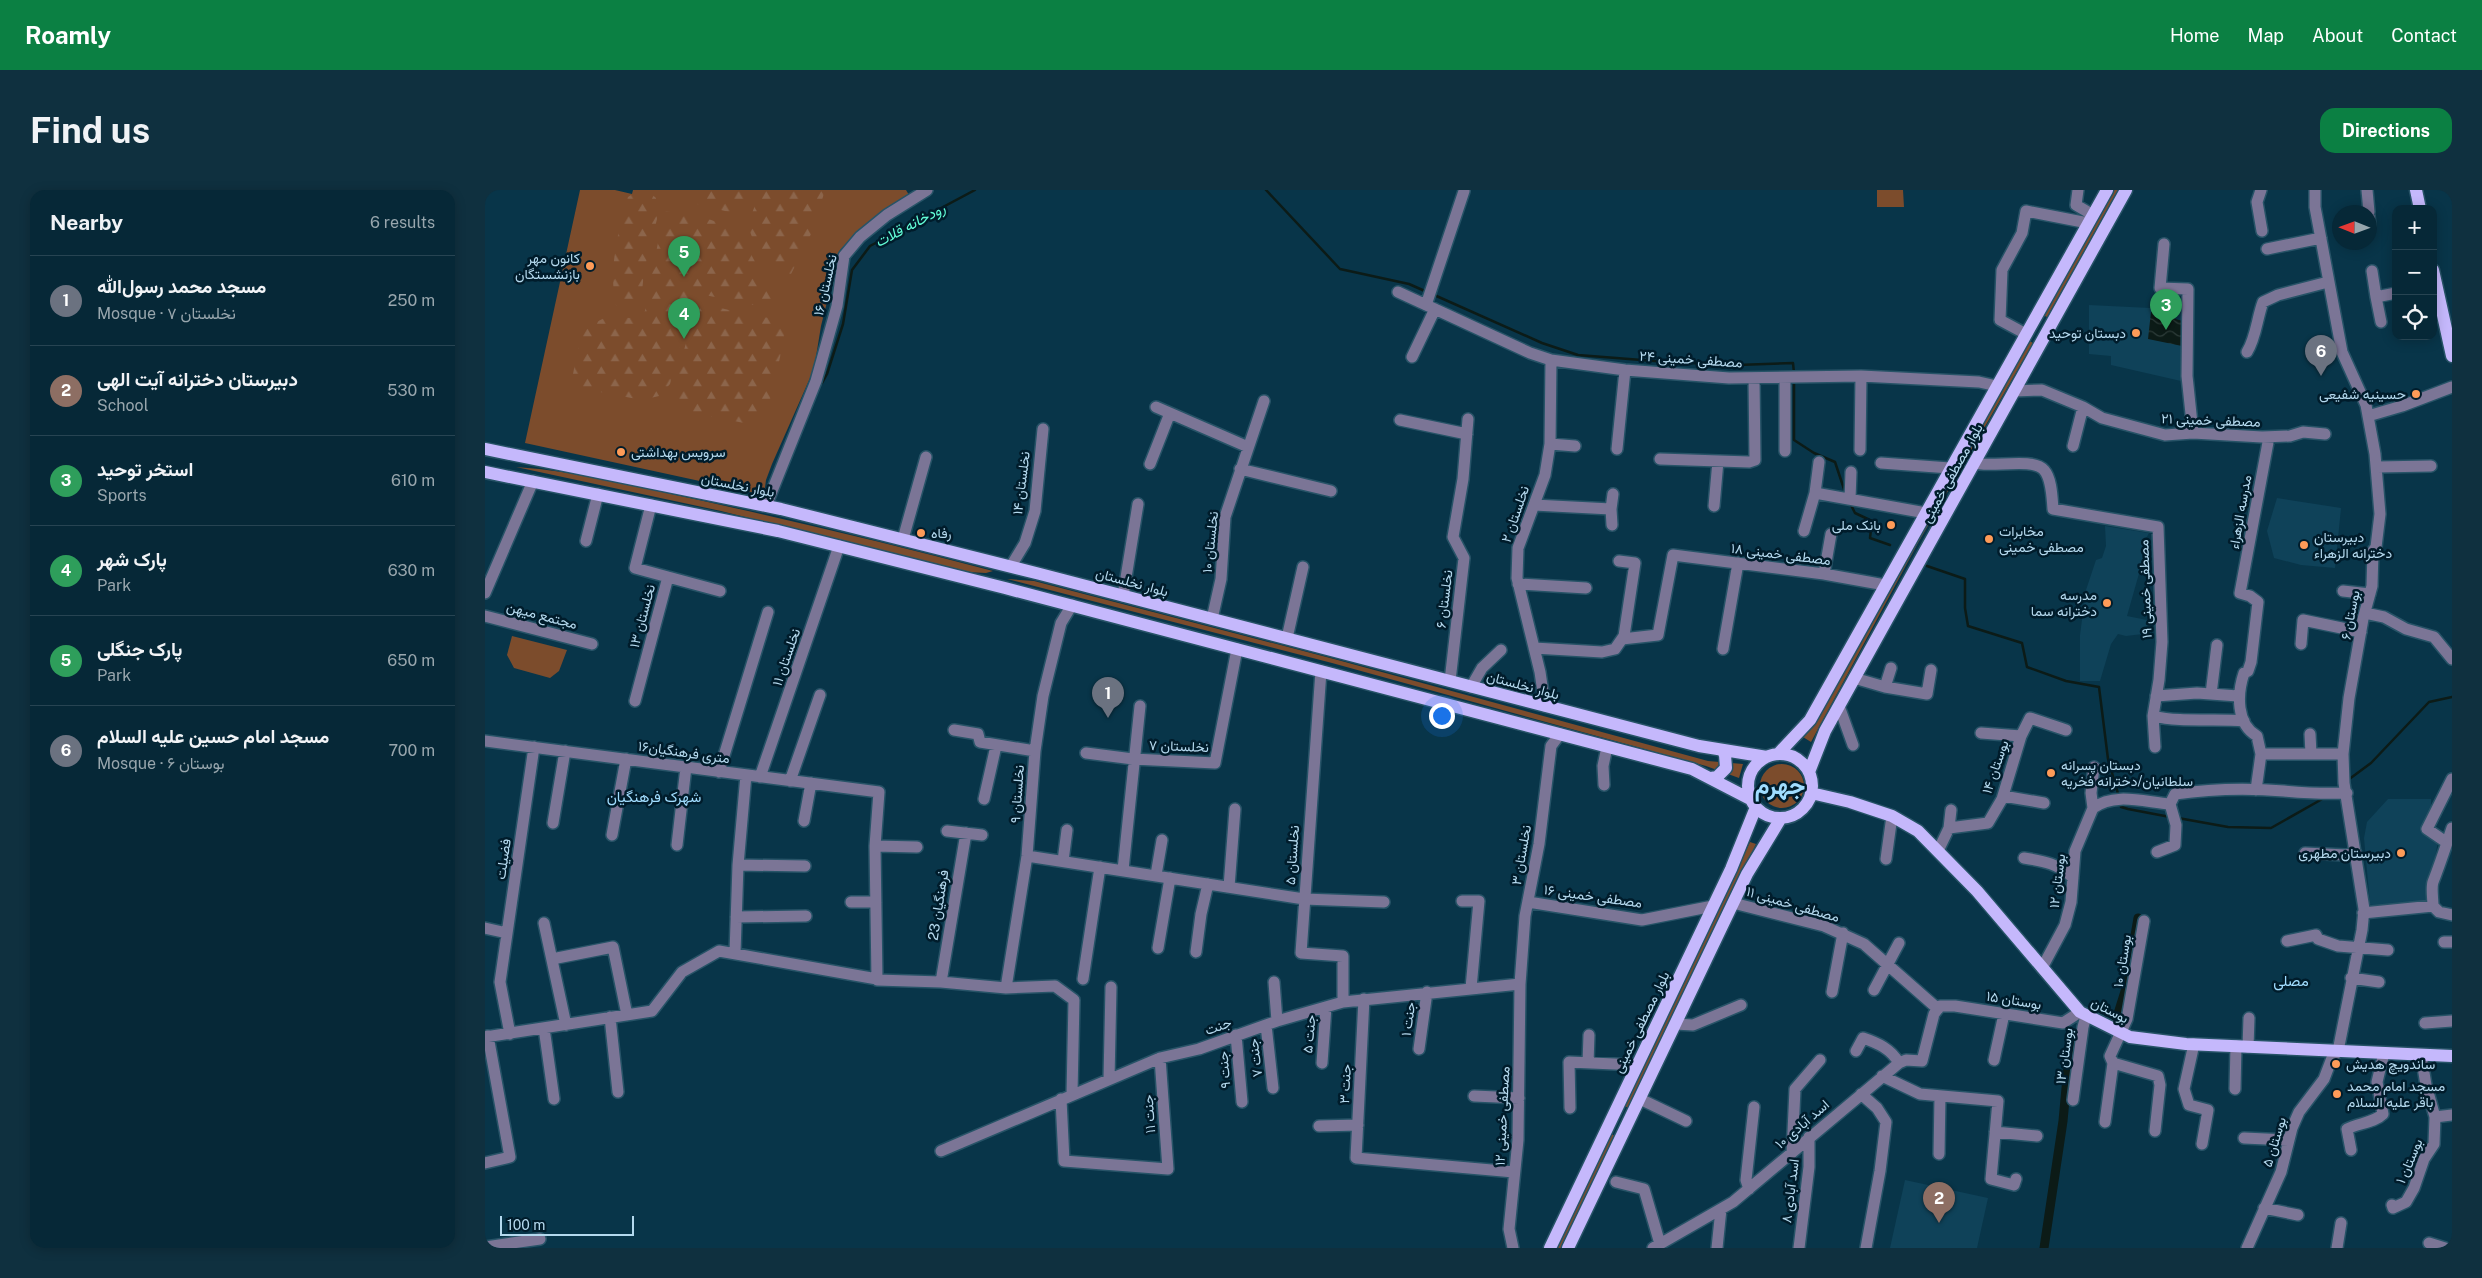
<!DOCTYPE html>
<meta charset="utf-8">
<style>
:root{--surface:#062837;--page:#0f303f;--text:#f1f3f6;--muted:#98a6ad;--line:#274452;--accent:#0b8043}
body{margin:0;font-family:"Public Sans",Vazirmatn,sans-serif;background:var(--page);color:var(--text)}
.controls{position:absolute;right:15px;top:15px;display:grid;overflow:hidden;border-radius:10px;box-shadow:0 2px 12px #0003}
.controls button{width:45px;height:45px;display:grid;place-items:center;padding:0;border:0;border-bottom:1px solid var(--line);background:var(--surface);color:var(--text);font:25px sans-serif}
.compass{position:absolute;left:1847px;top:15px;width:45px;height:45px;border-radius:50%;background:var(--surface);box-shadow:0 2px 12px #0003;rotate:271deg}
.scale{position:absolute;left:15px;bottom:12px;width:134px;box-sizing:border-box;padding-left:5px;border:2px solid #b4d9ee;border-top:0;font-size:14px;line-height:18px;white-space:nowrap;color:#b4d9ee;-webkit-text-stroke:4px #001c2b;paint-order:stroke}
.you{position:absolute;left:956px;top:525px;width:18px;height:18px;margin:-12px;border:4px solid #fff;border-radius:50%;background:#1a73e8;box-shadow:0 0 0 8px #1a73e833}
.badge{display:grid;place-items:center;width:32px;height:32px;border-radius:50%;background:var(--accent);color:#fff;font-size:16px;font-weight:700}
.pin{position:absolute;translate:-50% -41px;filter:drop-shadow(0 1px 2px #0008)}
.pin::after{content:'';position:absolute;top:26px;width:18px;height:15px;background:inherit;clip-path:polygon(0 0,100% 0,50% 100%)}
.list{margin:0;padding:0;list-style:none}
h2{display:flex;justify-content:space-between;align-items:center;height:65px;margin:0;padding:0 20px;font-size:21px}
h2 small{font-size:16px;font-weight:400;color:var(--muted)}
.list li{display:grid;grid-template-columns:32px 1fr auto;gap:15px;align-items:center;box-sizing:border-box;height:90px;padding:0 20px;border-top:1px solid var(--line)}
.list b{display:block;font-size:19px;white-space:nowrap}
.list p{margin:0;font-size:16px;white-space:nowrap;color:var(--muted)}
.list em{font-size:16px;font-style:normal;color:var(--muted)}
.icon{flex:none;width:28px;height:28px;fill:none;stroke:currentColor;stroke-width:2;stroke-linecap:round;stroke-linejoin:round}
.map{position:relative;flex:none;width:1967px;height:1058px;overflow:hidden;border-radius:15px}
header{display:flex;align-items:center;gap:30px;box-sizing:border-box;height:70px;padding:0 25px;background:var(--accent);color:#fff}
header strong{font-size:24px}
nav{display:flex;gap:28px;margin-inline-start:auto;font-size:18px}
.intro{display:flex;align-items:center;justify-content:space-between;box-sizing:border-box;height:120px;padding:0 30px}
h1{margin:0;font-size:35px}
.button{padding:12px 22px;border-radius:15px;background:var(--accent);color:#fff;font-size:18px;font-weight:700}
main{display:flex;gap:30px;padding:0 30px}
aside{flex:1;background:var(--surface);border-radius:15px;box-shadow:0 2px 12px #0003}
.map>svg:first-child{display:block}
.built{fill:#0f4259}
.green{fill:#7c4c2c}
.forest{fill:url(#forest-firs)}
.water{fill:url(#water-waves)}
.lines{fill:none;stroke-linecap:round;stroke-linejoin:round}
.stream{stroke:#0c1b17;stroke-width:2.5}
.canal{stroke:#0c1b17;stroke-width:9}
.minor-casing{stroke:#275367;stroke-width:14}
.major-casing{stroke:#275367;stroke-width:15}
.minor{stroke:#7b7596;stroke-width:11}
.major{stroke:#c5b8fc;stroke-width:12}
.poi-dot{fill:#fe9b58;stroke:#001c2b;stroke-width:2}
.labels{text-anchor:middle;stroke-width:5;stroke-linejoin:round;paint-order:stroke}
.poi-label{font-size:14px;fill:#b4d9ee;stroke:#001c2b;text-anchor:start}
.street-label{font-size:14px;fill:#b4d9ee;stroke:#001c2b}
.water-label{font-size:15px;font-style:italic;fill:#62fed7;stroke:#001c2b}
.neighbourhood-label{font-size:15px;fill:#a0ddff;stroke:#001c2b}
.town-label{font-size:24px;font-weight:bold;fill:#a0ddff;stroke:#001c2b}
</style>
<header>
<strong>Roamly</strong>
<nav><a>Home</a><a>Map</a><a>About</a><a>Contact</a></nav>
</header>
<div class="intro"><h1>Find us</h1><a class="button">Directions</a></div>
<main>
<aside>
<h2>Nearby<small>6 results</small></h2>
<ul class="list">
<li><span class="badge" style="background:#6b7280">1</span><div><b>مسجد محمد رسول‌الله</b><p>Mosque · نخلستان ۷</p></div><em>250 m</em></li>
<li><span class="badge" style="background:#8d6e63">2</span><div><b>دبیرستان دخترانه آیت الهی</b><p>School</p></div><em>530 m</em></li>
<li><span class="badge" style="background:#2e9e5b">3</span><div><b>استخر توحید</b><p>Sports</p></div><em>610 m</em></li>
<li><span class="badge" style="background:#2e9e5b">4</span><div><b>پارک شهر</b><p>Park</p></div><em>630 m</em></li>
<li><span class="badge" style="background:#2e9e5b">5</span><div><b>پارک جنگلی</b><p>Park</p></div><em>650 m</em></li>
<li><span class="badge" style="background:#6b7280">6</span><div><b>مسجد امام حسین علیه السلام</b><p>Mosque · بوستان ۶</p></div><em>700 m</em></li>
</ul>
</aside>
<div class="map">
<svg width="1967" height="1058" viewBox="0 0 1967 1058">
<defs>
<pattern id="forest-firs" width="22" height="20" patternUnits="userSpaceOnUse" patternTransform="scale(1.25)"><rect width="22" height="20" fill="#7c4c2c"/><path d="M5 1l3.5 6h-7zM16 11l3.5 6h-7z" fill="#8c654b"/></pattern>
<pattern id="water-waves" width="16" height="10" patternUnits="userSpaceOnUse" patternTransform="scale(1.25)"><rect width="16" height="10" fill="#0c1b17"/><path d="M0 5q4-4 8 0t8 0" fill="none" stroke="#2d3c39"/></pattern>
</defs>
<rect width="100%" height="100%" fill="#083549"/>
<path class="built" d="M1604,115L1665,118L1667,122L1698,131L1696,191L1626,175V166L1604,164Z
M1792,308L1856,318L1850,378L1816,375L1789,368L1782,341Z
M1620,336L1664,343L1658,354L1666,360L1657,373L1642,426L1667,431L1666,443L1641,446L1633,444L1626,454L1615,491H1595V445L1601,400L1611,370L1617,368L1621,356Z
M1903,609H1946V626L1935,641L1953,651L1943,709L1939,711L1888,716L1885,714L1879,648L1882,632Z
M1420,990L1503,1008L1492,1058H1405Z"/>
<path class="green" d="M95,0H130L147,4L148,0H421L424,5L376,39L355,60L336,136L329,179L287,274L281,290L279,305L40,253Z
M1392,0H1418L1419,17H1392Z
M1626,0H1633L1562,127L1556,124Z
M1543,150L1548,153L1433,353L1326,552L1318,547Z
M31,277C93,281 153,297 214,310C312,332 410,355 508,381L501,383L482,382L236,321Z
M522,389L549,391L849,469L1223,571L1258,574L1254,588L1221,576L847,473Z
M27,446L82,460L74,481L65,488L29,478L22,465Z
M1275 596a22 22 0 1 1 44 0a22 22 0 1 1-44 0Z
M1265,652L1271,654L1144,918L1139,916Z
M1126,944L1131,946L1076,1058H1069Z"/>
<path class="forest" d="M215,0H268L260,18L250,23L244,22L212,14Z
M276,0H340L328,40L302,92C292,90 267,52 265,41C262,28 273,12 276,0Z
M152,1L164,2L171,8L172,29L159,81L156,113L147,121L136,119L131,115C123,80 133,41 143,7Z
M179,21C204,25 238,28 257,47L291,112L284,118L210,103L207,107L185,194L174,206L157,210L89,197L88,184L96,143C105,137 112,130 123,127C136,124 149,134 160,121Z
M219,114L269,126L294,129L301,137C297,156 285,226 274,236L214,224L189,215L188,209C193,189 204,124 219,114Z"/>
<path class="water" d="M1666,122L1698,131L1697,156L1663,149Z"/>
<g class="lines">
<path class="stream" d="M781,0L855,79L924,94L942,102
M947,104L1057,153L1093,165L1182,172L1252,175L1308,173L1309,183
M1309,191V250L1329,263L1350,272L1360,302
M337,193L342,184L358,134L367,80L385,56L490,0
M1365,313L1370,323L1387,331L1385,348L1405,355
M1442,376L1480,389V418L1483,436L1537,453L1542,477L1581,491L1614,497L1623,569L1634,607
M1863,590L1886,573L1944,512L1967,507
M1635,612L1636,617L1643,619L1685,627
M1693,628L1743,637L1786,638L1839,608"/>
<path class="canal" d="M1631,830L1641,798L1653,728
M1559,1058L1578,931L1586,844"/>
<g class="minor-casing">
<path id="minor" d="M1593,0L1591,15L1608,25
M1776,0L1772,12L1777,41
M1882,0L1884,22
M1884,26L1885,35
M1679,54L1675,98L1703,99L1702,186L1708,243
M1782,59L1836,48
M1887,81L1891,107L1911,103
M913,102L1045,163L1066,170L1140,180L1244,188L1376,186L1494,192L1512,196
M1891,107L1896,132
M941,115L979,1
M1541,144L1515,130L1517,80L1537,43L1541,21L1603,33
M1762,162C1771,148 1772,128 1778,112L1793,105L1843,92
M927,167L950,119
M1529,201L1557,200L1598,217L1617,228L1680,245L1708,243L1777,247L1805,246L1818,242L1840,244
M671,217L763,257
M1883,226L1917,216L1967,197
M915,230L982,244
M1065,254L1090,256
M1588,256L1598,217
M1132,259L1140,180
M1375,260L1376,186
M1300,261V188
M1175,269L1264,272L1270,270L1269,188
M1396,273L1465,278
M1489,273C1506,278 1548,267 1559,280C1567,289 1567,308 1568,319L1673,337L1677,452L1674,490L1668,526C1697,533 1729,528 1759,531
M665,274L685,223
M1892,277L1946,276
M755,279L846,301
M1330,303L1441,323
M1365,309L1366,282
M1049,315L1126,319L1128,304
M281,316L331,191L352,116L359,66L375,47L402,25L442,0
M1229,316L1233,271
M1126,319L1127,335
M1319,341L1330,303L1334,272
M418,349L441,267
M101,351L113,304
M526,376L540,353L550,321L558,239
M1339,384L1346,344
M183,387L235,401
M1033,394L1101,398
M1858,401L1885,404
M0,403L48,291
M638,406L653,314
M1880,423L1899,427L1921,439L1949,447L1967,469
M0,426L107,454
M727,429L736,389L740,327L779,211
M802,448L818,377
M1137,449L1173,445L1188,365L1339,384L1400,395
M1816,454L1818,430L1876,442
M1049,458L1117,462L1130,459L1139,446L1150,373L1134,371
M1238,459L1253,373
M836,481L816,763L858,766V812
M1369,488L1400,497L1442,504L1446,480
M965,491L979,368L968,347L978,289L983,229
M986,497L997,478L1016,460
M1400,497L1406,478
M1726,504L1732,455
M1671,506L1712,503L1753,506
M150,511L183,387L150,378L166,315
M1060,516L1055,482L1032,388L1033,358L1060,285L1065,254L1066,170
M1354,516L1368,555
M1668,526L1670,557
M469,540L493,544L495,552L550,561
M1496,543L1536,546
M1825,544L1826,564
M0,551L394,602L390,656L392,790L456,792L521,798L570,796L589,810L587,904
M601,563L648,569L730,573L752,459
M1776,564H1858
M234,582L283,422
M275,587L354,356
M305,591L335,505
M1119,595L1118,576L1122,557
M1771,600L1776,564L1772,546C1751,534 1752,504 1759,483L1763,481L1766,472L1773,412L1765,406L1755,403L1784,247
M1518,606L1559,613
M499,609L511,556
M1608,618C1630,602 1659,612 1685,614L1690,604C1725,599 1763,598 1799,601C1821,603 1840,604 1862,603
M319,631L326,593
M68,633L80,561
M1464,638L1503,633L1517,609L1536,546L1545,528L1581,540
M462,641L497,645
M127,645L141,569
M1961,652L1942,639L1967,589
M192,655L201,577
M390,656L432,657
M1453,661L1464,638L1466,620
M1672,662L1690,655L1691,635L1685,614
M1820,663L1861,665L1871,663
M542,666L819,709L899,712
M1539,668C1559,671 1574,674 1588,688
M1401,669L1407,626
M578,671L582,640
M253,675L320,676
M638,680L655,516
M671,685L677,650
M744,697L750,619
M977,711H994L986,798
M366,712H391
M1043,712L1157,730L1228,716
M1248,713L1339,736L1379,754L1453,819
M1948,716L1954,722L1967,725
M1878,723L1948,716C1948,709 1946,698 1948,692C1955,674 1961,656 1967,638
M251,727L321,726
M59,733L81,835
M0,738L22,743
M1802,751L1831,745L1833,749L1853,756L1903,760
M1959,752H1967
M673,758L685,688
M711,762L716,724L723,694
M250,763L253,675L261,585
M67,769L128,757L142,825
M1557,778L1580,735L1586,712L1590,661L1608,618L1606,603L1609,577
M1866,788L1894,792
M598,789L615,677
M456,792L481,643
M789,792L792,831
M521,798L542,666L550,561L558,506L576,433L587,415
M1389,800L1414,753
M1347,802L1358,743
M879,809L871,968L1029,982
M125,827L133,902
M1940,833L1967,831
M1190,834L1208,835L1256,815
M781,835L788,898
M59,838L69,909
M25,844L15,792L49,557
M751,845L757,912
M0,847L167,821L197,782L234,761L392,789
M1709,854L1699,899L1704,915L1723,920L1717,954
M1763,857L1764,828
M934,859L942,802
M1371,861L1378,848C1393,853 1406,859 1414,873
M1509,870L1519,824
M837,873L841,817
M1103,873L1104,845
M1628,873L1673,886L1675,895L1670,941
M1397,886L1435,904L1513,911L1506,989L1529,995L1531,989
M624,889L626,797
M1750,899L1751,856
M1376,904L1392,918L1401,932L1395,981L1381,1058
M989,906L1034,908
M576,909L579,971L683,979L675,868
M1155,909L1201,931
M1588,910L1598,837L1601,826
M1085,918L1084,872L1152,875
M1950,927L1967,925
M1620,932L1628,873L1625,866L1642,829L1659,731
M834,936L873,935
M1510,942L1552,946
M1759,948L1804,950
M1866,960L1862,939C1873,933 1889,933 1898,924L1892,892L1899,863
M456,961L675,868L714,859L792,831L858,812L1035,794
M1307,963L1310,899L1335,870
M1454,964L1455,906
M0,973L25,967L3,846
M1131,992L1159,999L1175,1054
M1264,999L1261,990L1269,917
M1907,1015L1908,1018L1921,1012L1929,998L1939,969L1949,954L1950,927L1941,895L1936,865
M1779,1018L1813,1025
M1944,1053L1960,1058
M0,1057L55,1049
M1028,1058L1024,1039L1033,950L1035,794L1040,726L1054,654L1066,556L1075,544
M1168,1058L1248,1012L1414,873L1421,870L1437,871L1449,824L1455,816H1470L1578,833L1595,822
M1232,1058L1236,1019
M1314,1058L1324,977V947
M1762,1058L1796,982L1807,938L1814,922L1839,889L1847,868L1853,861L1877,740L1879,719L1859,593L1858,564L1864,508L1878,429L1887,396L1888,361L1891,357L1895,324L1890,264L1881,215L1857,162L1830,17V0
M1852,1058L1856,1033"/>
</g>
<g class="major-casing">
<path id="major" d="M1931,0L1935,19
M1948,80L1967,166
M0,259L296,319L555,384L1214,556L1282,567
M0,282L293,341L520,398L1207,579L1265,609
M1293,564L1325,530L1622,0
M1263 596a32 32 0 1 1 64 0a32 32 0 1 1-64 0Z
M1324,582L1340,541L1641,0
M1226,588L1232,587L1241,578L1240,565L1237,560
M1326,603L1365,612L1407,626L1433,641L1492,701L1595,822L1645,847L1701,854L1967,866
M1065,1058L1246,679L1271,617
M1083,1058L1262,684L1296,628"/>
</g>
<use href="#minor" class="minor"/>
<use href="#major" class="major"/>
</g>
<g class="poi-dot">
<circle cx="105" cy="76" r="5"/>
<circle cx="1651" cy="143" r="5"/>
<circle cx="1931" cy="204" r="5"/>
<circle cx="136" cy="262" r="5"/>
<circle cx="1406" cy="335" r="5"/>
<circle cx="436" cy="343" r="5"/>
<circle cx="1504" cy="349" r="5"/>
<circle cx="1819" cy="355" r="5"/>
<circle cx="1622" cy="413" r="5"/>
<circle cx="1566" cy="583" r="5"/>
<circle cx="1916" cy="663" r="5"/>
<circle cx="1851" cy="874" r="5"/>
<circle cx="1852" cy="904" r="5"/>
</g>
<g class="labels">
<g class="poi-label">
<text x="95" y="73" text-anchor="end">کانون مهر<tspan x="95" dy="16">بازنشستگان</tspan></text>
<text x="1641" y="148" text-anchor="end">دبستان توحید</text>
<text x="1921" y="209" text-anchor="end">حسینیه شفیعی</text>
<text x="146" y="267">سرویس بهداشتی</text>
<text x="1396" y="340" text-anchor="end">بانک ملی</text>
<text x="1514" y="346">مخابرات<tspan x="1514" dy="16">مصطفی خمینی</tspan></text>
<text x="446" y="348">رفاه</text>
<text x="1829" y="352">دبیرستان<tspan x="1829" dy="16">دخترانه الزهراء</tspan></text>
<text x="1612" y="410" text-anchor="end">مدرسه<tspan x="1612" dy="16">دخترانه سما</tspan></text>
<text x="1576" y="580">دبستان پسرانه<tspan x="1576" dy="16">سلطانیان/دخترانه فخریه</tspan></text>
<text x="1906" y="668" text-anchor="end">دبیرستان مطهری</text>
<text x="1861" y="879">ساندویچ هدیش</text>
<text x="1862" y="901">مسجد امام محمد<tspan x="1862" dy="16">باقر علیه السلام</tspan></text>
</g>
<g class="street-label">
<text transform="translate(340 95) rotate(-77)" y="5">نخلستان ۱۶</text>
<text transform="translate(1206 169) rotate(4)" y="5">مصطفی خمینی ۲۴</text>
<text transform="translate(1726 230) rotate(2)" y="5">مصطفی خمینی ۲۱</text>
<text transform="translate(1467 283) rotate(-61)" y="5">بلوار مصطفی خمینی</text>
<text transform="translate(536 293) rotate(-83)" y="5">نخلستان ۱۴</text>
<text transform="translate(253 295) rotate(11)" y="5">بلوار نخلستان</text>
<text transform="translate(1755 322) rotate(-80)" y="5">مدرسه الزهراء</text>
<text transform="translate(1030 324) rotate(-71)" y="5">نخلستان ۲</text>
<text transform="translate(725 352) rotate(-84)" y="5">نخلستان ۱۰</text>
<text transform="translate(1296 364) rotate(7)" y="5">مصطفی خمینی ۱۸</text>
<text transform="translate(647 392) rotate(15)" y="5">بلوار نخلستان</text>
<text transform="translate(1660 399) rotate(-92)" y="5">مصطفی خمینی ۱۹</text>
<text transform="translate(959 409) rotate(-83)" y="5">نخلستان ۶</text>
<text transform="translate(57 425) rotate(15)" y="5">مجتمع میهن</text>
<text transform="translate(1865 425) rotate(-79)" y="5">بوستان ۶</text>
<text transform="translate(157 426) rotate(-75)" y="5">نخلستان ۱۳</text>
<text transform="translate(301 467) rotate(-71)" y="5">نخلستان ۱۱</text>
<text transform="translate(1038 495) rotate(15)" y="5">بلوار نخلستان</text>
<text transform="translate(694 556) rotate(2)" y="5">نخلستان ۷</text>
<text transform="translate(199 562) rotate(8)" y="5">۱۶متری فرهنگیان</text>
<text transform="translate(1510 577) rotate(-71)" y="5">بوستان ۱۴</text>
<text transform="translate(532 604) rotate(-86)" y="5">نخلستان ۹</text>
<text transform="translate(807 665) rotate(-86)" y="5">نخلستان ۵</text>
<text transform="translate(1036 665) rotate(-80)" y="5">نخلستان ۳</text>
<text transform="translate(18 669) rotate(-82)" y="5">فضیلت</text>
<text transform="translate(1572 691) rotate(-83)" y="5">۱۲ بوستان</text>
<text transform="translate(1108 706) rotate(8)" y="5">مصطفی خمینی ۱۶</text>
<text transform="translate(1308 714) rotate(16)" y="5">مصطفی خمینی ۱۱</text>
<text transform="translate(453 715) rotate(-81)" y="5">فرهنگیان 23</text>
<text transform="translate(1637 771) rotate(-81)" y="5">بوستان ۱۰</text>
<text transform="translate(1529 810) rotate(9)" y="5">بوستان ۱۵</text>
<text transform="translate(1625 820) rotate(27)" y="5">بوستان</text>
<text transform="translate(923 829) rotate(-82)" y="5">جنت ۱</text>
<text transform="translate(1156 832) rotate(-64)" y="5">بلوار مصطفی خمینی</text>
<text transform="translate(733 836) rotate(-20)" y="5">جنت</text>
<text transform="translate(824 844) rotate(-85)" y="5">جنت ۵</text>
<text transform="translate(1579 866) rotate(-82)" y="5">بوستان ۱۳</text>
<text transform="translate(770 868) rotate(-97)" y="5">جنت ۷</text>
<text transform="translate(739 880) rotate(-95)" y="5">جنت ۹</text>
<text transform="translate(860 894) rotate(-87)" y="5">جنت ۳</text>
<text transform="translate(664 924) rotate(-94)" y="5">جنت ۱۱</text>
<text transform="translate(1017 926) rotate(-87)" y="5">مصطفی خمینی ۱۲</text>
<text transform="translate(1317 934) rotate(-41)" y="5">اسد آبادی ۱۰</text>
<text transform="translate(1789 952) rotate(-73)" y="5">بوستان ۵</text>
<text transform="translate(1924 971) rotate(-67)" y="5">بوستان ۱</text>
<text transform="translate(1305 1001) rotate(-83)" y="5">اسد آبادی ۸</text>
</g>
<g class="water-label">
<text transform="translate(425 35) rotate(-28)" y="5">رودخانه قلات</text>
</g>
<g class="neighbourhood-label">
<text x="169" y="612">شهرک فرهنگیان</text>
<text x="1806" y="796">مصلی</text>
</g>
<g class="town-label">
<text x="1295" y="604">جهرم</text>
</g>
</g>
</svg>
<div class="controls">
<button>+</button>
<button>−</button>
<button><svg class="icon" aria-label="locate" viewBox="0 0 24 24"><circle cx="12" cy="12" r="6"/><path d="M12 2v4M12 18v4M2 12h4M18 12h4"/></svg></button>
</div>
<svg class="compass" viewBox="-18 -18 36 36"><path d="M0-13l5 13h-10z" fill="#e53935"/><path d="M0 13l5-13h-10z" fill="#98a6ad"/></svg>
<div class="scale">100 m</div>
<div class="you"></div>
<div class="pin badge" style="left:623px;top:528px;background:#6b7280">1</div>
<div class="pin badge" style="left:1454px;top:1033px;background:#8d6e63">2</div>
<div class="pin badge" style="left:1681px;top:140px;background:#2e9e5b">3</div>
<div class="pin badge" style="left:199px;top:149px;background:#2e9e5b">4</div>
<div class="pin badge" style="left:199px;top:87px;background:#2e9e5b">5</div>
<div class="pin badge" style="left:1836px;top:186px;background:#6b7280">6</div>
</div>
</main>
